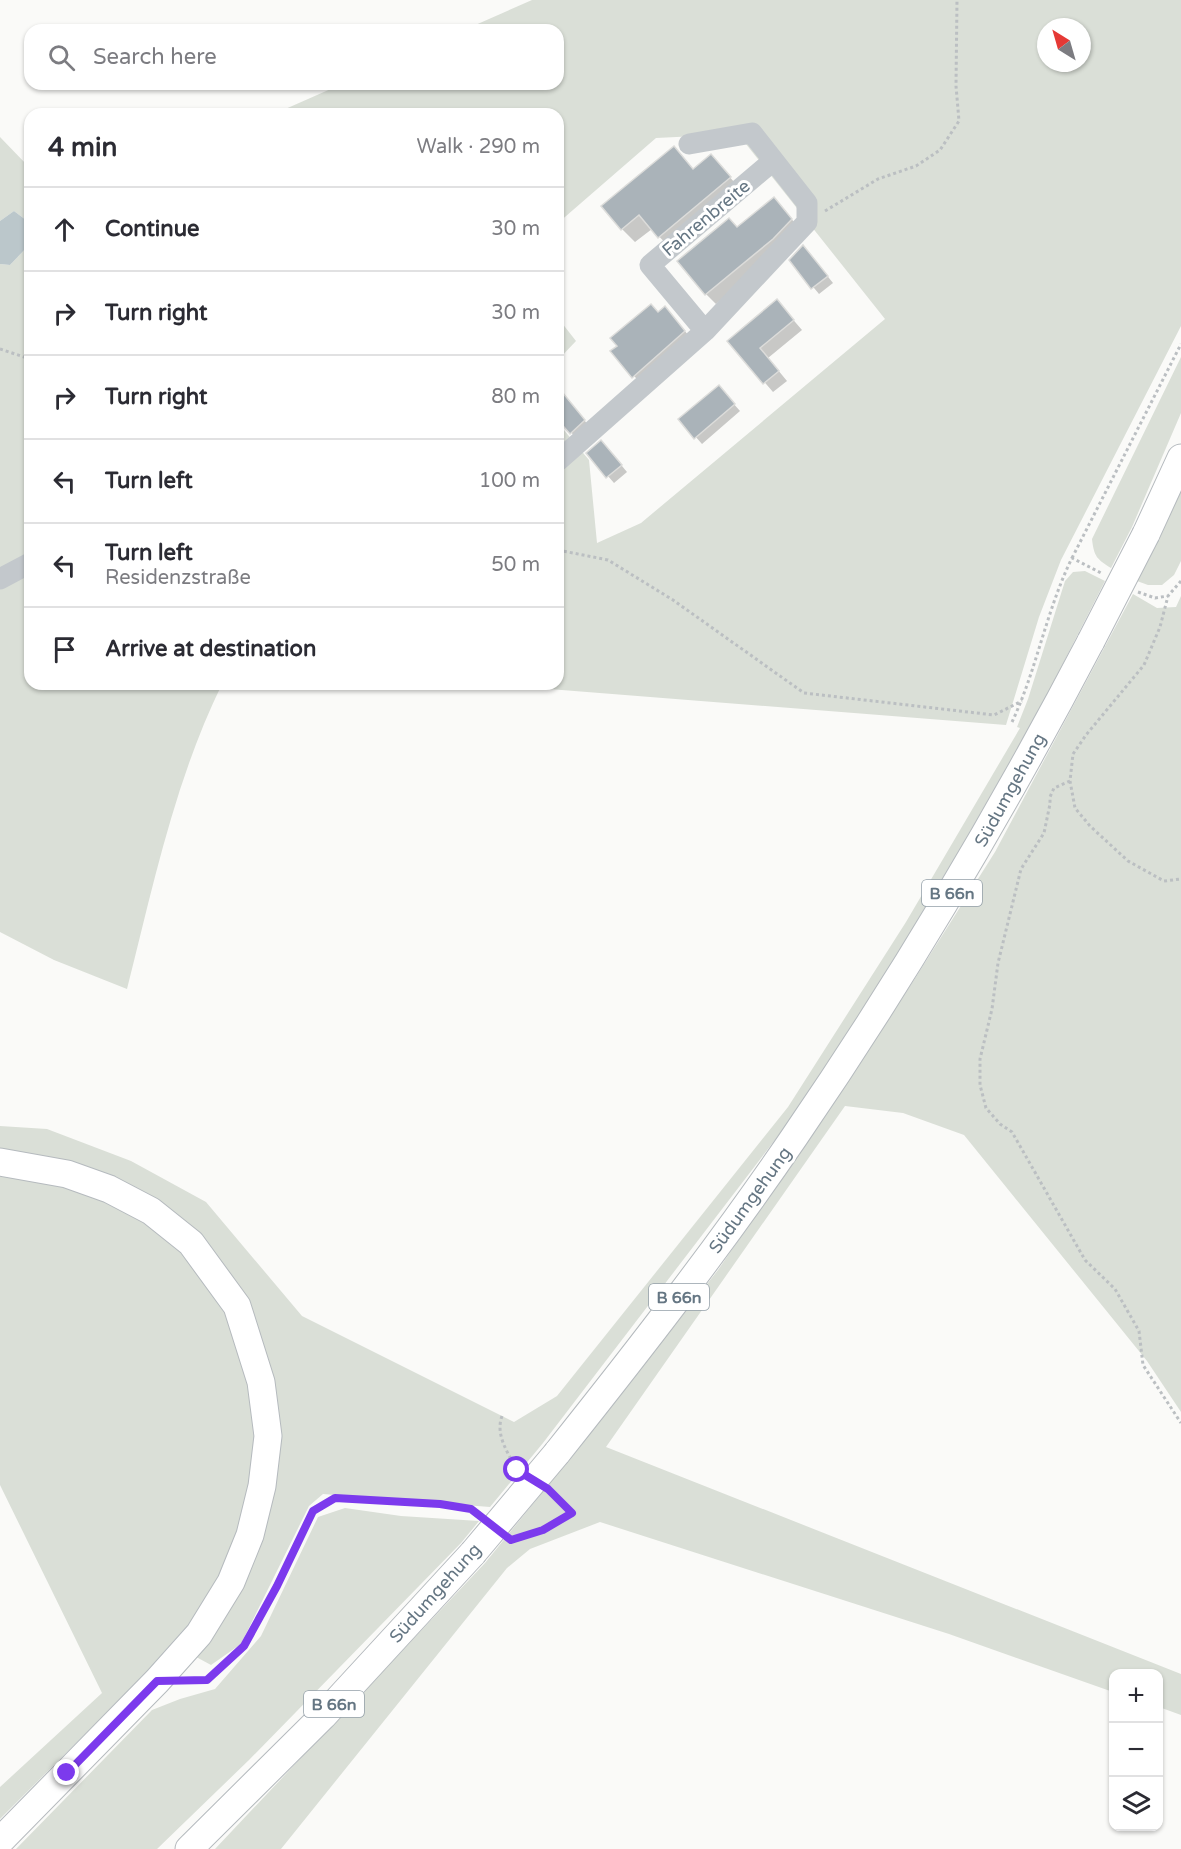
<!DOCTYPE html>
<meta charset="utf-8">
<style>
:root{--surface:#fff;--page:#f2f2f3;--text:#2b2b33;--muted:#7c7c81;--line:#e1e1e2}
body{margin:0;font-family:"Varela Round",sans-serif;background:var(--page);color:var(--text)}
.controls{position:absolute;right:18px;bottom:18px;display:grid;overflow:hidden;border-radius:12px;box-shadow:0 2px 4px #0004}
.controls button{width:54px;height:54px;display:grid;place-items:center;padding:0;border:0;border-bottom:2px solid var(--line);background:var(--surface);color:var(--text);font:30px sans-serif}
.compass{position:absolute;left:1037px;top:18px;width:54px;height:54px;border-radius:50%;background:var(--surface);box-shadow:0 2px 4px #0004;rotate:323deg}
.stop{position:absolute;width:18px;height:18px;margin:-14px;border:4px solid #7c3aed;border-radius:50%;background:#fff}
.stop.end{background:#7c3aed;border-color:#fff;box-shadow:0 2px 6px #0008}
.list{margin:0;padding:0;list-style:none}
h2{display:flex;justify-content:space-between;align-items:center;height:78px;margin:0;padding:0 24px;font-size:26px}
h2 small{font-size:20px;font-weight:400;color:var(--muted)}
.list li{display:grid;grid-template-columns:39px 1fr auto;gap:18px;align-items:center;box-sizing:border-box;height:84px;padding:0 24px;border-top:2px solid var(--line)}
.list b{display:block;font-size:22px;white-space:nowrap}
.list p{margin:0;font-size:20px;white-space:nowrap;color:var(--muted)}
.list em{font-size:20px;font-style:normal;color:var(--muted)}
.icon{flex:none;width:33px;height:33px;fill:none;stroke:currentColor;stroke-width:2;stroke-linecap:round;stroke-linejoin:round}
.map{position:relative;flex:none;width:1181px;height:1849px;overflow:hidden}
.search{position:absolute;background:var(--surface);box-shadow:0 2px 4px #0004;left:24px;top:24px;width:540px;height:66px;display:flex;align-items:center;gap:15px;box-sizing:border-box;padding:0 21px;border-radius:18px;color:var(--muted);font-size:22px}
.panel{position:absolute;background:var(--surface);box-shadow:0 2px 4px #0004;left:24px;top:108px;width:540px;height:582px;border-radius:18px}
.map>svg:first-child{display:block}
.green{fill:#dadfd7;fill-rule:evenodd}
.water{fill:#bbc7cb}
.shadow{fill:#0003}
.building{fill:#aab3b9;stroke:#dcdcda;stroke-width:1.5}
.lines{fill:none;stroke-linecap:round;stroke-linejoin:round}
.major-casing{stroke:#b5babe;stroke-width:29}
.path{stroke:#bbbfc2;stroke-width:3;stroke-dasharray:3 3;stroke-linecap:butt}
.minor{stroke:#c3c8cc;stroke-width:21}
.major{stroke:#fff;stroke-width:27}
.major-bridge-casing{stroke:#b5babe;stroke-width:29;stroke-linecap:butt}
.major-bridge{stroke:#fff;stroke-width:27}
.route{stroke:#7c3aed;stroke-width:8}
.labels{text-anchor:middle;stroke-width:6;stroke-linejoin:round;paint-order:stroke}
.shield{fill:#fff;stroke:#939fa8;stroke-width:1.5}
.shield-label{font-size:16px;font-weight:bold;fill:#657683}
.street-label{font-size:18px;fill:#657683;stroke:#fff}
</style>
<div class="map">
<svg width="1181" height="1849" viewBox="0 0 1181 1849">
<rect width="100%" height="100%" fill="#fafaf8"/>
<path class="green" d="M532,0H1181V326L1061,560L1039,617L1006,725L549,689L542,684H558V423L589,460L597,543L641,523L885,319L738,134L656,138L558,223V114H274L342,84H558V30H464ZM1046,27H1082V63H1046Z
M0,137L27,165H30V223L14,211L0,221Z
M30,244V684H222C175,780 153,886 127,989L54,960L0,932V264L10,265Z
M558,318L576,341L558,360Z
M1181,357V413L1132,527L1111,568C1097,559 1094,557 1092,539Z
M1181,490V561L1174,575L1162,585H1148L1137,581Z
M1085,571L1105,581L1019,750L891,967L794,1115L543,1443L490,1507L323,1494L309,1506L241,1644L211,1665L174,1645L0,1819V1787L102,1693L0,1485V1126L47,1129L131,1161L206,1202L302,1316L514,1422L557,1396L788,1107L906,922L1020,728L1017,727L1028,699L1065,581L1073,572Z
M1133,594L1157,608L1176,607L1181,596V1412L1147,1361L964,1135L903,1113L845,1106L606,1447L1181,1674V1715L1159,1707L1158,1674H1114L1113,1692L949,1634L600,1522L530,1549L507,1568L281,1849H215L485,1563L567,1462L718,1270L829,1108L914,980L995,852Z
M345,1508L401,1516L479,1521L461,1543L249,1760L157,1849H16L152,1710L180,1699L215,1689L261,1636L318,1517Z"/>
<path class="water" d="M14,211L30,223V244L10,265L0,264V221Z"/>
<path class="shadow" d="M674,148L694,170L711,156L743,192L672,250L652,229L635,242L622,229Z
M774,199L801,230L716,304L706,294L738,229Z
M809,253L833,283L819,294L791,260Z
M777,301L802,330L768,358L787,381L773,392L729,341Z
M659,314L674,318L694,342L643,386L613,352Z
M558,388L589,426L576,438L558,417Z
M725,394L740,411L702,444L680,419Z
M607,448L627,472L614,483L588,453Z"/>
<path class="building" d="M674,146L693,169L711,154L731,177L658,238L639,215L621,230L601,206Z
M774,197L792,219L773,239L705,295L677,261L729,218L737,227Z
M803,245L828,276L811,289L789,260Z
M777,299L794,320L760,348L779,371L763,384L727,341Z
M651,304L658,312L665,306L685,331L632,378L610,351L617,346L610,338Z
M719,385L735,404L694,439L678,419Z
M558,387L585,420L570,434L558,420Z
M601,440L622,465L606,478L586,453Z"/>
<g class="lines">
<g class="major-casing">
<path id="major" d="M1146,534L1181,458
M0,1162L67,1174L109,1189L151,1211L191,1243L237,1306L261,1382L268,1436L262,1486L250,1535L231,1582L199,1634L157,1681L0,1841
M557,1453C639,1350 720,1246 795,1136C904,977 1002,811 1091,641
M189,1849L323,1716L473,1553"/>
</g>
<path class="path" d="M825,211L878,179L916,166L940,150L959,121L956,86L957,0
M0,349L30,359
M558,550L608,560L673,600L804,693L994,715L1022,701
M1072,558L1181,344
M1181,581L1168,596L1160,627L1144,665L1086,735L1073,754L1070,781L1075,808L1090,826L1128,861L1164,881L1181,879
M1138,592L1155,598L1168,596
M1012,722C1037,669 1046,611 1072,558L1103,574
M1070,781L1054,788L1050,797V804L1044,833L1021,869L998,963L992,1009L980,1059V1085L986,1108L1000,1124L1012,1132L1085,1260L1115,1289L1139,1331L1143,1365L1181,1423
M502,1416C495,1435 508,1453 517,1470
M514,1539L543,1530L572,1513L552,1493
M186,1681L207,1680L244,1646L277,1586L313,1511L335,1498L440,1504L471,1509L477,1514"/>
<path class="minor" d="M705,331L650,265L773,161
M558,461L705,331L807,222V203L752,133L689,144
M0,579L30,563"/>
<use href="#major" class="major"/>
<g class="major-bridge-casing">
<path id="major-bridge" d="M1091,641L1146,534
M473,1553L557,1453"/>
</g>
<use href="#major-bridge" class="major-bridge"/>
</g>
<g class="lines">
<path class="route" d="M67,1773L157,1681L207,1680L244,1646L277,1586L313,1511L335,1498L440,1504L471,1509L511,1540L543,1530L572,1513L548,1489L517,1470"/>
</g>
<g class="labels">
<g class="shield">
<rect x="922" y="880" width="60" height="26" rx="4.5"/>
<rect x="649" y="1284" width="60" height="26" rx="4.5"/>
<rect x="304" y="1691" width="60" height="26" rx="4.5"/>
</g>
<g class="shield-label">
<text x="952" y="899">B 66n</text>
<text x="679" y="1303">B 66n</text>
<text x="334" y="1710">B 66n</text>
</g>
<g class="street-label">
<text transform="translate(706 218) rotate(-40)" y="6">Fahrenbreite</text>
<text transform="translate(1010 790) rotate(-61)" y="6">Südumgehung</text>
<text transform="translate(750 1200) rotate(-54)" y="6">Südumgehung</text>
<text transform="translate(435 1593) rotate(-48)" y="6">Südumgehung</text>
</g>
</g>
</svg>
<div class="controls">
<button>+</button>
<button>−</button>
<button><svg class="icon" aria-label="layers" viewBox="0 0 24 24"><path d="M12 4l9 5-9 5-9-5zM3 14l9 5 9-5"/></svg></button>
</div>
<svg class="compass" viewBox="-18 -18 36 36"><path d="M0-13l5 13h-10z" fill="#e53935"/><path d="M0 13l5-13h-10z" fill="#7c7c81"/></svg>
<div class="stop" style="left:517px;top:1470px"></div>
<div class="stop end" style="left:67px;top:1773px"></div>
<div class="search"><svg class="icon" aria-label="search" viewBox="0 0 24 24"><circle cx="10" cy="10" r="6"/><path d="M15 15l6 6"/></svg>Search here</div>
<section class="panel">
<h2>4 min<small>Walk · 290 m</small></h2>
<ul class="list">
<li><svg class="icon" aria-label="ahead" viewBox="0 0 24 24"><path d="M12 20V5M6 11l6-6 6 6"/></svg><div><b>Continue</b></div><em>30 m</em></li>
<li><svg class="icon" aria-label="right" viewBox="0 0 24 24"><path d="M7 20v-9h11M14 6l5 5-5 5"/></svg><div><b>Turn right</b></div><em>30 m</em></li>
<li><svg class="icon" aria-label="right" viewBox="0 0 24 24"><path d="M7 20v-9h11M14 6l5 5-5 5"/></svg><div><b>Turn right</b></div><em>80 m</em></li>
<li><svg class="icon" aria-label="left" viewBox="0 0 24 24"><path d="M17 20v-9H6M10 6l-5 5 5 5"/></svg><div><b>Turn left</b></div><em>100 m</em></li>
<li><svg class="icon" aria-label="left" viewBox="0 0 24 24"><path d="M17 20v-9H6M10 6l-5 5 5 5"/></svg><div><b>Turn left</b><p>Residenzstraße</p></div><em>50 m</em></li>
<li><svg class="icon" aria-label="arrive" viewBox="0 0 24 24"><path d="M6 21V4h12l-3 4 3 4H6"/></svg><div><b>Arrive at destination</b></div></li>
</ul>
</section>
</div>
